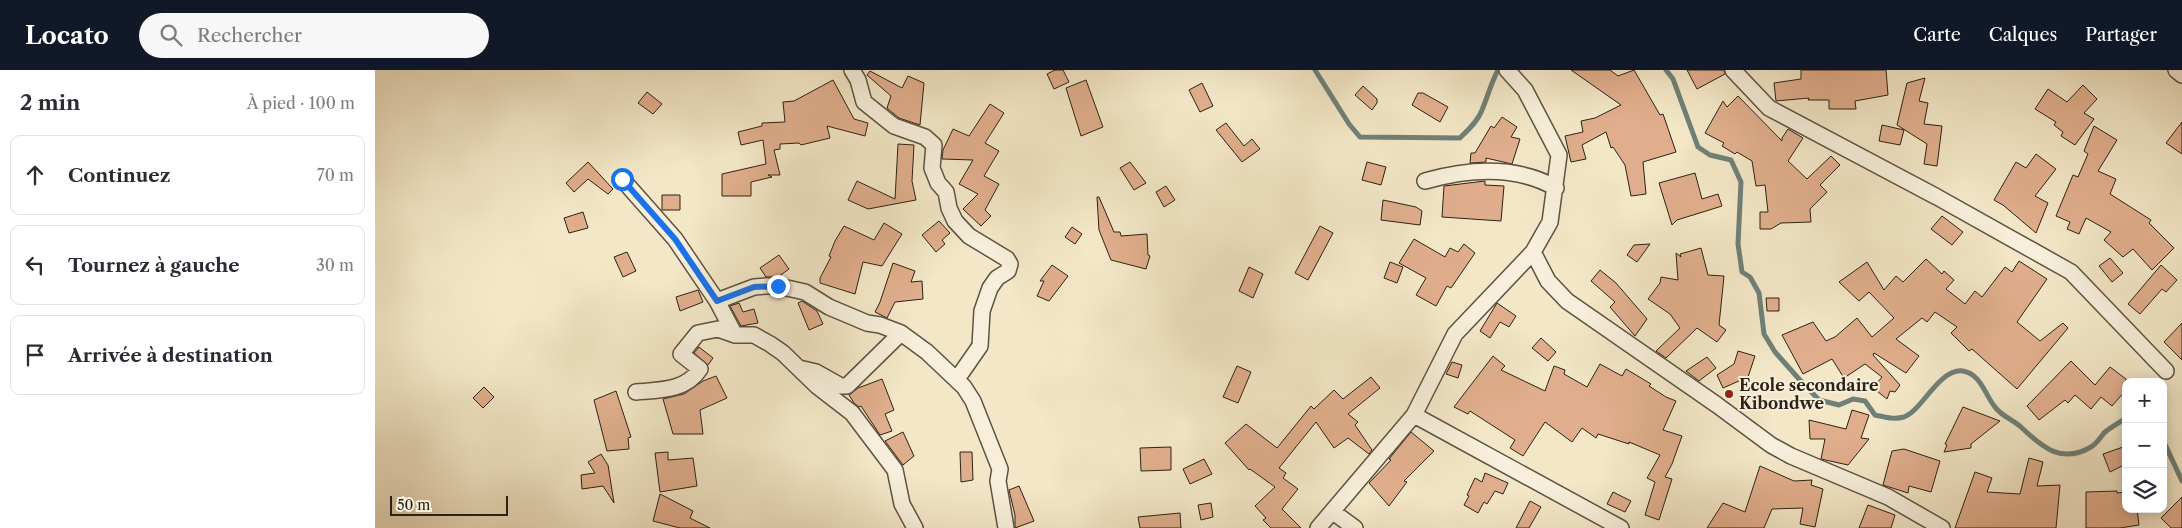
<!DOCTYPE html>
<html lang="fr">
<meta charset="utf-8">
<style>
:root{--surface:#fff;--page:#f7f7f7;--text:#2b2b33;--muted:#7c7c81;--line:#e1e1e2;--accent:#111827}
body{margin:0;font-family:"Libre Caslon Text",serif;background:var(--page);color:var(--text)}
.controls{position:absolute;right:15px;bottom:15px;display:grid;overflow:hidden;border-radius:10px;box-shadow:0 2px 12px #0003}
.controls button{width:45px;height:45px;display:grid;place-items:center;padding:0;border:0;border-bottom:1px solid var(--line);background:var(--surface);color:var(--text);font:25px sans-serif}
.scale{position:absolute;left:15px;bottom:12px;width:118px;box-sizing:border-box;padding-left:5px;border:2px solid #2c2216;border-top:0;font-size:14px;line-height:18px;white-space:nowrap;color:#2c2216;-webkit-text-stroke:4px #f7efdb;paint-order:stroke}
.stop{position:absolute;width:15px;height:15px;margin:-11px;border:4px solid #1a73e8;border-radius:50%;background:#fff}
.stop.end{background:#1a73e8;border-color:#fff;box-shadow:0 1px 5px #0008}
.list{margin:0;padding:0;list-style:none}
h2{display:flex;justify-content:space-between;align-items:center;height:65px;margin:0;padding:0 20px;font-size:21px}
h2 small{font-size:16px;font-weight:400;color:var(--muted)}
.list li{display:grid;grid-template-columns:32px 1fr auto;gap:15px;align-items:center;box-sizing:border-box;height:80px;margin:0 10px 10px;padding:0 10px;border:1px solid var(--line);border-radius:10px}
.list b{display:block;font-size:19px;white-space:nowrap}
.list em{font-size:16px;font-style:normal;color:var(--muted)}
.icon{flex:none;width:28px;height:28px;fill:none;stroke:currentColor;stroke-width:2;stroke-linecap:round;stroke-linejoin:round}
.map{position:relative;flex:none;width:1807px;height:458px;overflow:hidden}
header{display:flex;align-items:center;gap:30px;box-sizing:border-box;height:70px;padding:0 25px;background:var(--accent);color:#fff}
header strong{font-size:24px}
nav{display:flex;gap:28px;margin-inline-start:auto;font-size:18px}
.search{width:350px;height:45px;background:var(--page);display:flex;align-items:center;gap:12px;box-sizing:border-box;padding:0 18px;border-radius:28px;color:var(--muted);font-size:19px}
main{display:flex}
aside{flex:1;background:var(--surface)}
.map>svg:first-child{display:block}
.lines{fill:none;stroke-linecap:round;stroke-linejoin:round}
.stream{stroke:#6f8078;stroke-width:5}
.building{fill:#e0ae8c;stroke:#2c2216}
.street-casing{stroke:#5e5342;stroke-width:18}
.street{stroke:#f7efdb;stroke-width:15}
.route{stroke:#1a73e8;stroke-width:6}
.poi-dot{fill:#8f2418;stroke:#f7efdb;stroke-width:2}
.labels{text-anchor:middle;stroke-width:4;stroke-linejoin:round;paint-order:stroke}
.poi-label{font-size:16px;font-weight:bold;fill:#2c2216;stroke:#f7efdb;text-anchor:start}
</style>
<header>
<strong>Locato</strong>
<div class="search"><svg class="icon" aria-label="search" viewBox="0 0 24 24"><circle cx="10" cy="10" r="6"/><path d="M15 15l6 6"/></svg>Rechercher</div>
<nav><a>Carte</a><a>Calques</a><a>Partager</a></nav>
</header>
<main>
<aside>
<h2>2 min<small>À pied · 100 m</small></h2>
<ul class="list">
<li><svg class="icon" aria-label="ahead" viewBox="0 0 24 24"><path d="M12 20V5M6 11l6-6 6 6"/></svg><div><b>Continuez</b></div><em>70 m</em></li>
<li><svg class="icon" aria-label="left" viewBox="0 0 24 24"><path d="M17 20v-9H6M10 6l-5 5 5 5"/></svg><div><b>Tournez à gauche</b></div><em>30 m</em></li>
<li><svg class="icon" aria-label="arrive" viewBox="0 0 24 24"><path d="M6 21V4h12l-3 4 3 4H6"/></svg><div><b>Arrivée à destination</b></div></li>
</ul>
</aside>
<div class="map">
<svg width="1807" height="458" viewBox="0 0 1807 458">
<rect width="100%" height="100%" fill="#f3e7c7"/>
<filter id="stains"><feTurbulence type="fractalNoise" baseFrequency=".004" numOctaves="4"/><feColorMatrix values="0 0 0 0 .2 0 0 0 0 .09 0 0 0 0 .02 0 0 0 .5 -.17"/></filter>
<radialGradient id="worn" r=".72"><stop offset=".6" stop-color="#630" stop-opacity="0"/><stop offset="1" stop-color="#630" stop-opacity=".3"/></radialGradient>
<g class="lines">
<path class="stream" d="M940,0L974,54L985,67L1085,68C1093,60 1103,51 1107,40C1113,26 1116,13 1123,0
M1291,0L1298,9L1323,77L1335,85L1356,90L1366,112L1363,174L1367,202L1375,207L1384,223L1389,264L1400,282L1424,309L1444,330L1464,335L1478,329L1490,331L1500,345C1510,347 1519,350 1529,347C1547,341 1564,298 1588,301C1606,304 1610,325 1620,337C1626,346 1639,350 1647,358C1668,378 1687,394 1716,377C1721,374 1725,368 1729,363C1736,357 1744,353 1751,348
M1788,370L1807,411"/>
</g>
<path class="building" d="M680,0H688L694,12L679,19L672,4Z
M1196,0H1235L1243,6L1259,0L1285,45L1288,44L1301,82L1268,92L1271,124L1256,126L1250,95L1238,77L1236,78L1231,62L1207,75L1211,89L1196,92L1190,66L1208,62L1206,51L1220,48L1246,35Z
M1312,0H1349L1350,4L1322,19Z
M1426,0H1511L1513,25L1480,31L1481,39H1454V30H1433L1434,28L1401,31L1399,13L1426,9Z
M495,1L527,18L533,6L549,13L545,55L524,48L512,38L516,26L492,5Z
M1550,8L1544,31L1553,33L1549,54L1567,56L1562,96L1549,94L1552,74L1522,55L1532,13Z
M458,10L479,49L493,53L490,66L452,56L455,68L426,75L424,73L405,74V79L399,80L405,105H393L397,107L376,112V126H347V104L391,94L388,70L366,75L363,62L387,56V53L410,52L408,32L419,31Z
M711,10L728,57L706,66L691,18Z
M827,13L838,36L825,42L814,20Z
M1708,15L1722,29L1709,43L1719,49L1700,75L1686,66L1688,62L1679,55L1681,52L1660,39L1673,19L1692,32Z
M988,16L1002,29V33L997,40L980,25Z
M272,22L287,34L278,44L263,33Z
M1043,23H1048L1073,37L1065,52L1037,35Z
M1363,26L1407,71V68L1413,59L1428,68L1413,91L1432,109L1456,86L1465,95L1445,115L1452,122L1435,139L1436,152L1406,153L1396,159H1385V142H1393L1390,115L1381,116L1377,91L1362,82L1360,84L1347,76L1349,73L1330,63L1348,31L1352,37Z
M615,34L629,43L610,73L624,81L609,106L624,114L610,140L616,146L606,156L588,139L603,124L584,114L598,90L567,89L568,80L578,59L594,66Z
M1127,47L1142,57L1136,67L1145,69L1137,94L1111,88V92L1095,93L1096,83H1100L1116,56L1119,58Z
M1807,52V84L1791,73Z
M851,53L869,76L877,69L885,79L867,92L841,60Z
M1507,55L1529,60L1525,75L1504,71Z
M1719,56L1742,70L1723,101L1741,109L1735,124L1776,150L1774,153L1799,178L1777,200L1758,179L1748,187L1729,170L1736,162L1711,148L1704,164L1692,159L1695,152L1681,146L1698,105L1703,107L1713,84L1709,81Z
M523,74L539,75L537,111L541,130L493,139L473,130L482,111L520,129Z
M1661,84L1681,99L1660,126L1673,133L1661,163L1628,135L1619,130L1641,92L1651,98Z
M213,92L238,119L233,124L213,109L199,122L191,113Z
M755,92L771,113L759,120L745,98Z
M992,92L1011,97L1006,115L987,110Z
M1320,103L1327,129L1343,124L1347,136L1302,150L1297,155L1284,113Z
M1110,111V115L1129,116L1126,151L1067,147L1069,116Z
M791,116L800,130L789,137L781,122Z
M287,125H305V140H287Z
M722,127H724L739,162H745L746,166L772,164L773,185L775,186L771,199L736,190L724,160Z
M1008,130L1041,137L1047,141L1045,155L1006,150Z
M208,142L213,158L194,163L189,148Z
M1567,146L1588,162L1577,175L1556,159Z
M564,151L575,163L567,170L570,174L561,182L547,165Z
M509,153L527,164L507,196L488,192L480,224L445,213V208L456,187L454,186L460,171L469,156L499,170Z
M945,156L958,163L933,210L920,203Z
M697,157L707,164L700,174L690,167Z
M1039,169L1070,187L1075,178L1083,182L1089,174L1100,183L1076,218L1072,216L1061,236L1041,225L1051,208L1024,193Z
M1275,174L1262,192L1252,185L1259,175Z
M1326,178L1333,205L1349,206L1344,255L1351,260L1342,272L1322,258L1291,288L1281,281L1305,258L1295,244L1273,229L1285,213L1286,207L1303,210L1301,183L1306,187L1305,184Z
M252,182L261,201L248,207L239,187Z
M404,185L414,199L403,207H391L385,198Z
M1735,188L1748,203L1737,212L1724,196Z
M1551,189L1567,204L1569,201L1579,210L1571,219L1590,234L1600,221L1607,227L1630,197L1637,202L1644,191L1672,209L1642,252L1665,271L1688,253L1693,258L1642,319L1597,279L1594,281L1576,263L1582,257L1560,242L1552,252L1547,248L1521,269L1544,286L1531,303L1499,283L1498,285L1525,315L1520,322L1515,321L1512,329L1498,318L1507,307L1490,294L1469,308L1457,289L1428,304L1407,265L1438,252L1451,271L1460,267L1482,248L1497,267L1519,248L1494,222L1484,231L1464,212L1492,192L1509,220L1521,206L1528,212Z
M1015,192L1028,197L1022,213L1009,208Z
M518,193L540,201L536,212L547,211L548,229L520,232L512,248L500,242L505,232Z
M677,195L693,206L674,231L662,226L669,211H665Z
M1786,195L1802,210L1791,222L1787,219L1765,244L1753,234Z
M874,197L888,204L878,228L864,221Z
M1225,200L1241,213L1272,249L1260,266L1235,237L1240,232L1216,211Z
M323,220L328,232L305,241L301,227Z
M1391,228H1404V241H1392Z
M427,231L442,241L448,254L434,260L423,233Z
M364,233L368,242L379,239L383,253L366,256L355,236Z
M1122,233L1141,246L1134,257L1125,252L1115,268L1105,261Z
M1807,253V290L1789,272Z
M1166,268L1181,282L1173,291L1157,278Z
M324,277L338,288L333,295L319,283Z
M1363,281L1380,286L1373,307L1348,318L1342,305L1359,294Z
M1118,286L1130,296L1126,300L1170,321L1179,296L1190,300L1189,304L1212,317L1225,294L1247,306L1251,299L1276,314L1274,316L1291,327L1301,331L1288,360L1307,366L1297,394L1290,407L1297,409L1284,450L1270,445L1280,412L1272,408L1285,385L1254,372V374L1223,364L1221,368L1207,358L1197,372L1170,352L1148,386L1135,378L1140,370L1095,341L1093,344L1079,337Z
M1332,287L1341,298L1324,311L1311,301Z
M1696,291L1720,315L1735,297L1751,309V320L1737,336L1726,327L1716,339L1700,325L1693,333L1690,330L1664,350L1652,336Z
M1077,292L1087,295L1083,308L1071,304Z
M862,296L876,302L863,333L848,327Z
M341,306L352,328L325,340L328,364H298L288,329L309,324L328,311Z
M996,307L1005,318L973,344L983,352L980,355L997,380L994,384L973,368L959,378L941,352L904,398L911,403L908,408L923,419L907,439L926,458H896L888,450L891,448L880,436L900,417L875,399L874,400L850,373L871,354L902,378L936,336L939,339L959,320L968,329Z
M507,309L519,340L510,344L517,361L505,365L486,336L484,337L479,333L474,325L483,318Z
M109,317L119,327L108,338L98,328Z
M241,321L256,367L253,368L254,379L232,381L219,330Z
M1588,337L1625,351L1596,374V378L1569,382L1572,375L1570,374Z
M1477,340L1494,345L1486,368L1494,369L1473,395L1446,389L1450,369H1435L1434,350L1471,359Z
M528,362L539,386L528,395L510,371Z
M1036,362L1059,381L1029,411L1032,412L1014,436L994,413L1016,390L1014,389Z
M1751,376V394L1735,402L1728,384Z
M796,377V400L766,401L765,378Z
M1529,379L1565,391L1556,422L1534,416L1533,423L1508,415L1517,381Z
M293,382V390L318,388L322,416L285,422L280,383Z
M585,382H597L598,410L586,412Z
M226,384L233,395L239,433L228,416L207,419L206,405L220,403L213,392Z
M1654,388L1668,392L1662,416L1685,415L1681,458H1580L1600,402L1617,408L1612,422L1645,424Z
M829,389L837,404L815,414L808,399Z
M1385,396L1419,411L1437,410L1436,415L1448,419L1440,457L1425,454L1428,438L1397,439L1389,458H1332L1348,433L1370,442Z
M1110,403L1133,413L1128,424L1120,421L1112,434L1109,432L1103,443L1089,435L1094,426L1092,425L1100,408L1107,412Z
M644,416L659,451L640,458V445L634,420Z
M1742,421V423L1751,422V439H1762L1764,455L1745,458H1711V422Z
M1238,422L1256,431L1250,442L1232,434Z
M285,424L318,441L315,448L335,458H305L278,451Z
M1807,427V458H1796L1786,448Z
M1155,431L1166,437L1154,458H1141Z
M836,433L838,447L826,450L823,435Z
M1493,435L1520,445L1516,458H1484Z
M805,443L806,458H765L763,447Z"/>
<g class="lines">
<g class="street-casing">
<path id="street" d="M477,0L483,10L489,32L519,56L550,67L559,75L557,98L563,113L571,122L574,138L580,151L594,166L632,189L635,194L633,201L622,208L615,218L607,241L605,276L582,309
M1358,0L1394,38L1562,127L1696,202L1791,301
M1801,0L1807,5
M247,109L300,169L342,231L360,265H379L395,274L408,283L442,316L477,343L520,400L527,434L540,458
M1050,111C1093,99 1141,95 1181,118
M1158,182L1173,211L1192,231L1342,335L1396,375L1416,386L1513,427L1567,458
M342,231L379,217L391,216H403L430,222L454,237L492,253L505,255L526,263L552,282L589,317L598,331L625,399L623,411L631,458
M424,298L441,302L466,316H472L526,263
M261,322C284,320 311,321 325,299L306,284L323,263L343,259L360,265
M1039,345L1246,458
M958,442L980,458
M943,458L1039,345L1080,264L1158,182L1175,152L1184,85L1150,20L1132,0"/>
</g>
<use href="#street" class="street"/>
</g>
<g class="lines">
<path class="route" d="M247,109L300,169L342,231L379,217L403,216"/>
</g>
<circle class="poi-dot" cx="1354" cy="324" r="5"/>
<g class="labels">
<g class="poi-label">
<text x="1364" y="321">Ecole secondaire<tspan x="1364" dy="18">Kibondwe</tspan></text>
</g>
</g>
<rect width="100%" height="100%" filter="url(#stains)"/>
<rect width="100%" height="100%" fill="url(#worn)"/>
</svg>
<div class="controls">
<button>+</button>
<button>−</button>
<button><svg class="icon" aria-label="layers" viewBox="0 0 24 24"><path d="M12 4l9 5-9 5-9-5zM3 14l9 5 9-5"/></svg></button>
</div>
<div class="scale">50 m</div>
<div class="stop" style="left:247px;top:109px"></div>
<div class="stop end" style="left:403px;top:216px"></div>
</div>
</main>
